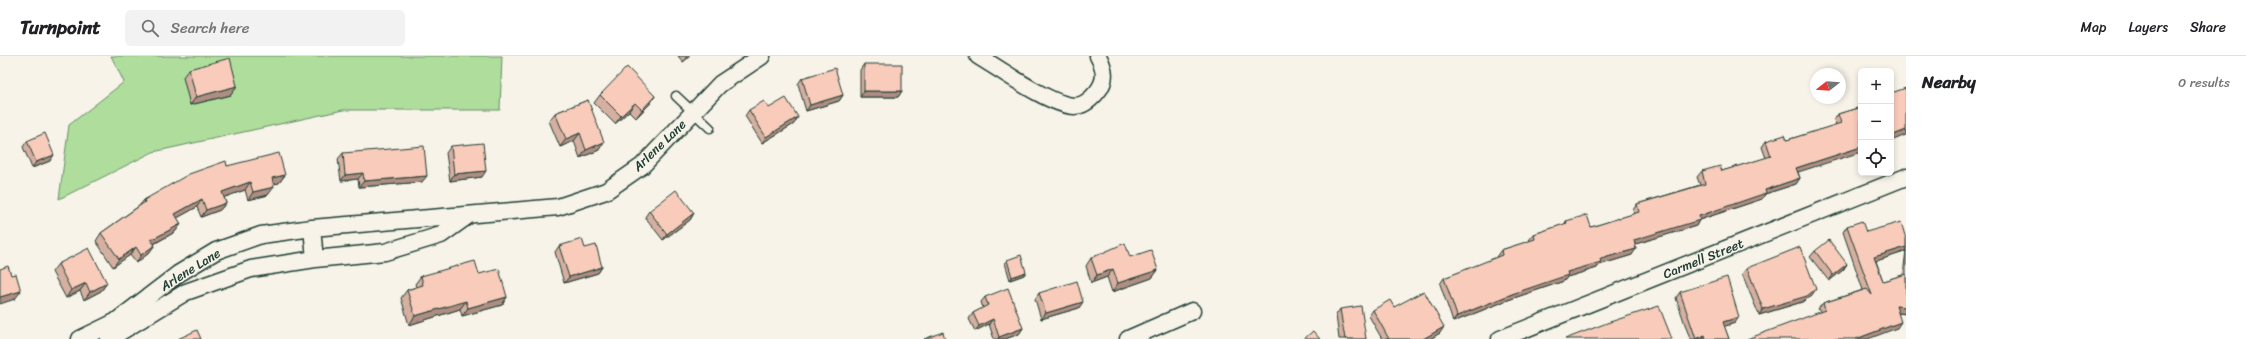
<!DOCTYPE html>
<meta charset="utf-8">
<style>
:root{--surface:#fff;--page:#f2f2f2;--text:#202124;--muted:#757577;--line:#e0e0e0}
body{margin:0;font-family:Sriracha,sans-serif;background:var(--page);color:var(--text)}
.controls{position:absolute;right:12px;top:12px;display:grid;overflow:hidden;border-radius:6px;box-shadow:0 2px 6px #0003}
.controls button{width:36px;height:36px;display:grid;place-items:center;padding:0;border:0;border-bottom:1px solid var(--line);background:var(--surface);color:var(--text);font:20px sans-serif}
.compass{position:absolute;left:1810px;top:12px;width:36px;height:36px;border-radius:50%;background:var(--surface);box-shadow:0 2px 6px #0003;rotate:253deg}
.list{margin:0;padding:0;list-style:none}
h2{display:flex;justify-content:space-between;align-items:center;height:52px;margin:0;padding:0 16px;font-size:17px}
h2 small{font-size:13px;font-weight:400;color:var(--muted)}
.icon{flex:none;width:22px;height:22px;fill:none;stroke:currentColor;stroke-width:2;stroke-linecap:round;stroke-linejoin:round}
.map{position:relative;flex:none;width:1906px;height:283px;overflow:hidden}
header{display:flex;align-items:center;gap:24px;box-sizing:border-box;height:56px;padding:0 20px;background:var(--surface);border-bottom:1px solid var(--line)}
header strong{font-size:19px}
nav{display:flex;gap:22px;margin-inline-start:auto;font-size:14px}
.search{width:280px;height:36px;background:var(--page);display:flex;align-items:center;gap:10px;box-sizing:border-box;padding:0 14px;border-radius:6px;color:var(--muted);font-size:15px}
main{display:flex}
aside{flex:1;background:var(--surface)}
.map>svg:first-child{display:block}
.green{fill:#aedd9c;stroke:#668d68}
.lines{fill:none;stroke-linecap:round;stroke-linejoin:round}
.service-casing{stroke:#1f3d34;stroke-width:11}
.minor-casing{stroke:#1f3d34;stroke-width:19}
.service{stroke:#f7f3e8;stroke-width:8}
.minor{stroke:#f7f3e8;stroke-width:16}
.wall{fill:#d5afa0;stroke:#1f3d34;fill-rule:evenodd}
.shaded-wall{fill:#ae8e82;stroke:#1f3d34}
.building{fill:#f8cbba;stroke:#1f3d34}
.labels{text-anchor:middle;stroke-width:3;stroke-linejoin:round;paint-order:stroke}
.street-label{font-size:13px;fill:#1f3d34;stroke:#f7f3e8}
</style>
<header>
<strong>Turnpoint</strong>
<div class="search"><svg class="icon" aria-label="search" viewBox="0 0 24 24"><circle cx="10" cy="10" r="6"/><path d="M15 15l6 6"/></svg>Search here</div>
<nav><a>Map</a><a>Layers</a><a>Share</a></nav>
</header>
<main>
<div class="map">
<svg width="1906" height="283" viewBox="0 0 1906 283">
<rect width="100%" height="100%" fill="#f7f3e8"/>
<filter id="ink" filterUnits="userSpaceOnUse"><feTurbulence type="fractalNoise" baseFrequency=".025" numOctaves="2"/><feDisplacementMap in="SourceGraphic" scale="8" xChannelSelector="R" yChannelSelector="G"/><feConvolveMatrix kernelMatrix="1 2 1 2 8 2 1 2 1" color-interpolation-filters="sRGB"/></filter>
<g filter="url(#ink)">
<path class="green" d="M111,0H502L500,54H343L153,96L59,143L69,69L124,26Z"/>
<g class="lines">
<g class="service-casing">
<path id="service" d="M676,40L710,72"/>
</g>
<g class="minor-casing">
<path id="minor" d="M978,0C1000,13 1051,50 1075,50C1084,50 1092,42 1097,36C1107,24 1105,13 1098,0
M312,172L315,203
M80,283L115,266L178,218L216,195L261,179L312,172L558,151L606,135L642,110L720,28L762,0
M109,283L186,236L251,213L315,203L385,196L441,179L469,159
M1128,283L1192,255
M1500,283L1906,121"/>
</g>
<use href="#service" class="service"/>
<use href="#minor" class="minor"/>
</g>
<path class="wall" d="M678,0H690L683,6Z
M864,8L902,35L898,41H860V14Z
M189,13L231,39L190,49L183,21Z
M802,22L843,39L839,45L806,55L798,28Z
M600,39L655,40L650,48L636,62L629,55L615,68L594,47Z
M588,44L599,94L580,102L574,85L560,91L549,65L555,57Z
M1861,51L1798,116L1800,122L1796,128L1765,138L1762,143L1699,164L1696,170L1635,188L1632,199L1599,209L1597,212L1567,221L1564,225L1508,244L1453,266L1440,228L1444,222L1497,202L1496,201L1501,194L1530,185L1529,184L1534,178L1565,168L1566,165L1591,171L1634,158L1633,154L1637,148L1700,129L1697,121L1702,115H1722L1766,102L1762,91L1766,85L1787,84L1836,69L1834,64L1838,58Z
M769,52L794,68L762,87L745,60L749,54Z
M27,85L50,105L32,112L23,91Z
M451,90L482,121L450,125L446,97Z
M343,97L422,126L359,131L358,123L341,125L338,103Z
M227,110L285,119L279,127L273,128L268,139L248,144L245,134L224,141L226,147L220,154L201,161L197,151L177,162L181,168L175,176L154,188L149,197L136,207L130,199L113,211L96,185L101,177L139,150L144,144Z
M649,155L694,157L690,164L663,184L645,161Z
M1847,170L1866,176L1906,183V258L1898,257L1897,272L1820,256L1818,253L1823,247L1863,234L1843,176ZM1906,194L1903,219L1883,225L1876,205L1904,196Z
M559,190L585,192L602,211L598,217L564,227L555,196Z
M1815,195L1847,208L1843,214L1829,225L1810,201Z
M1130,201L1158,214L1152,222L1112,236L1107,221L1091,227L1086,210L1091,202Z
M1007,204L1026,216L1024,219L1010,224L1005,207Z
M58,208L107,227L101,235L84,244L80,235L66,242L52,216Z
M1747,212L1812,239L1802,246L1759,259L1742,218Z
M479,218L507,241L502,249L462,260L460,253L409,269L401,242L407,234L416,231L415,228L421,220Z
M1680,236L1735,267L1724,270L1729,283H1690L1676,242Z
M1039,237L1079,252L1041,263L1035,243Z
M985,241L1023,272L1019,278L1005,283H994L989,268L975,275L969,263L973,257L983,252L981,246Z
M1394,251L1440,277L1430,283H1382L1369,260L1373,254Z
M1340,253L1366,283H1339L1336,259Z"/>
<path class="shaded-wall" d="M687,0H690L683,6Z
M237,30L231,39L190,49L196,41Z
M864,35H902L898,41H860Z
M843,39L839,45L806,55L810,49Z
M655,40L650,48L636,62L642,54Z
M635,47L629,55L615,68L621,60Z
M798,61L794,68L762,87L766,81Z
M1906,74V79L1891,85V80Z
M580,77L574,85L560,91L566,83Z
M604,86L599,94L580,102L586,94Z
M1861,91V96L1792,118L1796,112Z
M54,99L50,105L32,112L36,106Z
M486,115L482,121L450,125L454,118Z
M363,117L358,123L341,125L345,119Z
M285,119L279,127L266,130L272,122Z
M427,120L422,126L359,131L364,125Z
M1800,122L1796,128L1765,138L1762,143L1699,164L1696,170L1629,190L1634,184L1699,160L1765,134Z
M250,126L245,134L217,144L222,136Z
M274,131L268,139L248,144L253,136Z
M202,143L197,151L170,166L175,158Z
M226,147L220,154L201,161L206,154Z
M694,157L690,164L663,184L667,178Z
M181,168L175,176L146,192L151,184Z
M155,189L149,197L136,207L141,199Z
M136,191L130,199L113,211L119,203Z
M1906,191V193L1904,196L1870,207L1874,201Z
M1636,193L1632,199L1599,209L1597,212L1567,221L1564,225L1508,244L1453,266L1457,260L1600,203Z
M1847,208L1843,214L1829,225L1833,219Z
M602,211L598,217L564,227L569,221Z
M1113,213L1107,221L1091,227L1097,219Z
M1158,214L1152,222L1112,236L1118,227Z
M1026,216L1024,219L1010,224L1012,221Z
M86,227L80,235L66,242L71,234Z
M107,227L101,235L84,244L90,236Z
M1816,233L1812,239L1802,246L1759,259L1763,253Z
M21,235L15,243L0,248V241Z
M507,241L502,249L462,260L468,252Z
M466,245L460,253L409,269L415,260Z
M1083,246L1079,252L1041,263L1046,257Z
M1896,250L1906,251V258L1892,256Z
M1739,261L1735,267L1719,272L1723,266Z
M993,263L989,268L975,275L979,270Z
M1901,266L1897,272L1868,283H1856Z
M1444,271L1440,277L1430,283H1423Z
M1023,272L1019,278L1005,283H998L999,281Z
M1705,279L1703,283H1696Z"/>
<path class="building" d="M230,2L237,30L196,41L189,13Z
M864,8H902V35H864Z
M627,11L655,40L642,54L635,47L621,60L600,39Z
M835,12L843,39L810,49L802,22Z
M1906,32V74L1891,80V37Z
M786,42L798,61L766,81L749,54L764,45L769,52Z
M588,44L604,86L586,94L580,77L566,83L555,57Z
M1861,51V91L1796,112L1800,122L1765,134L1766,137L1699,160L1700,164L1634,184L1636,193L1600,203L1601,206L1567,216L1568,219L1512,238L1457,260L1444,222L1502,199L1501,194L1535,183L1534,178L1567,167L1566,165L1587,159L1591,171L1639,156L1637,148L1705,128L1702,115L1720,110L1722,115L1771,100L1766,85L1785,79L1787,84L1841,67L1838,58Z
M45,77L54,99L36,106L27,85Z
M483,87L486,115L454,118L451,90Z
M424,90L427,120L364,125L363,117L345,119L343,97Z
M279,97L285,119L272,122L274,131L253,136L250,126L222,136L226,147L206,154L202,143L175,158L181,168L151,184L155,189L141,199L136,191L119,203L101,177L145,146L144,144L189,118L226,105L227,110Z
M676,134L694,157L667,178L649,155Z
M1862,165L1866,176L1901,166L1906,183V191L1874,201L1883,225L1906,218V251L1896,250L1901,266L1856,283H1747L1825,254L1823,247L1867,233L1872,239L1847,170Z
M582,183L585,192L596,189L602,211L569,221L559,190Z
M1829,184L1847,208L1833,219L1815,195Z
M1125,187L1130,201L1151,194L1158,214L1118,227L1113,213L1097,219L1091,202Z
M1800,191L1816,233L1807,240L1763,253L1747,212Z
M89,192L107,227L90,236L86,227L71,234L58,208Z
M1021,199L1026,216L1012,221L1007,204Z
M475,205L479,218L499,213L507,241L468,252L466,245L415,260L407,234L423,229L421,220Z
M8,210L11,219L16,218L21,235L0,241V213Z
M1727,221L1739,261L1723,266L1729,283H1706L1705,279L1696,283L1680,236Z
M1077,225L1083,246L1046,257L1039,237Z
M1008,232L1023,272L999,281L993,263L979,270L973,257L988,249L985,241Z
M1424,235L1444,271L1423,283H1389L1373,254L1390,244L1394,251Z
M1361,250L1366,283H1345L1340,253Z
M1659,250L1672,283H1565L1607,267Z
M197,274L201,283H178Z
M1313,275L1320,283H1304Z
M943,276L945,283H924Z"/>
</g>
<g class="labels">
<g class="street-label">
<text transform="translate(659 89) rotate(-44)" y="5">Arlene Lane</text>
<text transform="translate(1703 202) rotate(-22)" y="5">Carmell Street</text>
<text transform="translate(190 213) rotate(-32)" y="5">Arlene Lane</text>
</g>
</g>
</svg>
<div class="controls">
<button>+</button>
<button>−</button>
<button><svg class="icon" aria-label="locate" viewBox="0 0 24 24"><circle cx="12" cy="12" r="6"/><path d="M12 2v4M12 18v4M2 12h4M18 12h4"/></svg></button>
</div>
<svg class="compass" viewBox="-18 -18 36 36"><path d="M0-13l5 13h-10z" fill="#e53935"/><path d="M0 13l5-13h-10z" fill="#757577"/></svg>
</div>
<aside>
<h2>Nearby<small>0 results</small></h2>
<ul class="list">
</ul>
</aside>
</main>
